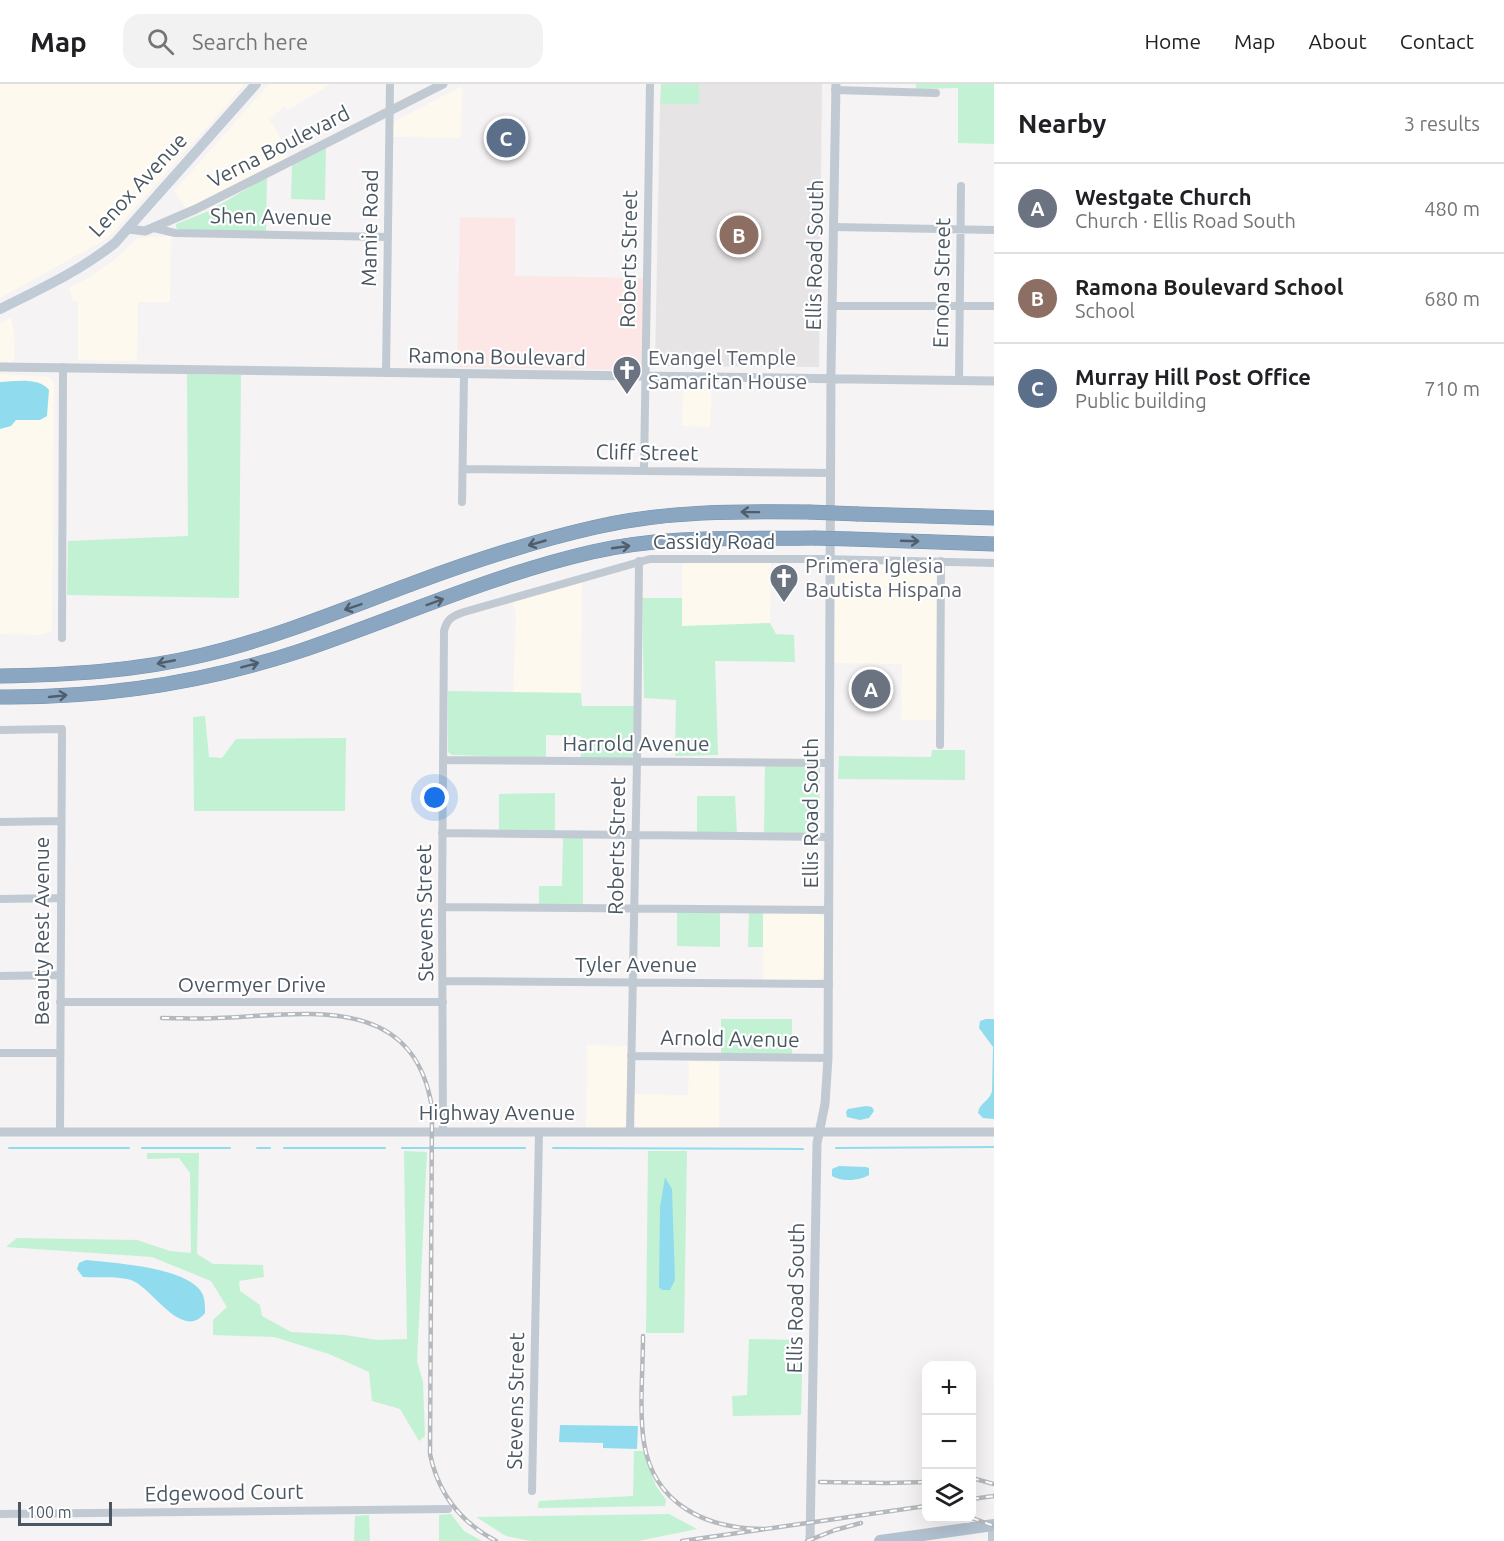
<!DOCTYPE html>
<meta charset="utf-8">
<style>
:root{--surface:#fff;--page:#f2f2f2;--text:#202124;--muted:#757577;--line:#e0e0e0;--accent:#0f766e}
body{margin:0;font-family:Ubuntu,sans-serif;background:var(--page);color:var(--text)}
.controls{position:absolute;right:18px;bottom:18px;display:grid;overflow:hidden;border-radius:12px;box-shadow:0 6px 24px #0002}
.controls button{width:54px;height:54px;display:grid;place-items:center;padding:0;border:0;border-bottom:2px solid var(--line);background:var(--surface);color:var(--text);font:30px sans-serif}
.scale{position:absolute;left:18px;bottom:15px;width:94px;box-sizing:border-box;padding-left:6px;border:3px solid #4a5661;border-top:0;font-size:16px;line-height:21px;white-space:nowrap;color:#4a5661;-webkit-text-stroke:4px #fff;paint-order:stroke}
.you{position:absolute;left:435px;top:714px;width:21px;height:21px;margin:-15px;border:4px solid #fff;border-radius:50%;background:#1a73e8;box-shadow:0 0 0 9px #1a73e833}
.badge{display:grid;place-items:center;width:39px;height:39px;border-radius:50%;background:var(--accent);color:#fff;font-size:20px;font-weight:700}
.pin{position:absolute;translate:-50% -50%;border:3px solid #fff;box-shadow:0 2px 6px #0006}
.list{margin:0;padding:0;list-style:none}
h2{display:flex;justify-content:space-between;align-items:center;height:78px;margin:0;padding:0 24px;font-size:26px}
h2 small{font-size:20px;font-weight:400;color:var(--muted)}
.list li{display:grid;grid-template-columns:39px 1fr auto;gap:18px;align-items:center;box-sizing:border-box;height:90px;padding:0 24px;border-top:2px solid var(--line)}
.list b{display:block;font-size:22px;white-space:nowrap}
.list p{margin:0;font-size:20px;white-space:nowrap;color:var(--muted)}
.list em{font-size:20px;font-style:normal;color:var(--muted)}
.icon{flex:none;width:33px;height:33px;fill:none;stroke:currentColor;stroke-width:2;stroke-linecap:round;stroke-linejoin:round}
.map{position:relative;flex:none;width:994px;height:1457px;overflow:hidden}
header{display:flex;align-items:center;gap:36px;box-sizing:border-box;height:84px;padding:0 30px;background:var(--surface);border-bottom:2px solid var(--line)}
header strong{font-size:28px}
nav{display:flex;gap:33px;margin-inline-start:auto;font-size:21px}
.search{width:420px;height:54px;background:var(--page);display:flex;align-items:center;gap:15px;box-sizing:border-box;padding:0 21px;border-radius:18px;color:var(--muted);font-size:22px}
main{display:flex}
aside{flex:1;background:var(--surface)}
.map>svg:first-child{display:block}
.commercial{fill:#fdf9ef}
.education{fill:#e6e4e5}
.medical{fill:#fce7e6}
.green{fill:#c3f1d4}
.water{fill:#90dcee}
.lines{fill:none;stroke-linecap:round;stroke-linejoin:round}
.stream{stroke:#90dcee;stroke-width:2}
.motorway-casing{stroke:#7691ad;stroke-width:15}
.minor{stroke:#c1cad2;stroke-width:8}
.tertiary{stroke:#c1cad2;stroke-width:9}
.secondary{stroke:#c1cbd6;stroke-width:10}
.primary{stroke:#b3c2d1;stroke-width:12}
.motorway{stroke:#8ba6c1;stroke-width:14}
.rail-casing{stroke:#b5b8bd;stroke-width:4.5}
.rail{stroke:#fff;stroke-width:2;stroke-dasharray:7;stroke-linecap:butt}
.motorway-bridge-casing{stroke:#7691ad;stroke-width:15;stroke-linecap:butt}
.motorway-bridge{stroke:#8ba6c1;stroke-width:14}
.oneway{stroke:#505e6b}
.labels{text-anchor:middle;stroke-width:4.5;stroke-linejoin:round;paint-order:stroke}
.street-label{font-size:21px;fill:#4a5661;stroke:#fff}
.worship-label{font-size:21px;fill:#5b616d;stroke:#fff;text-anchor:start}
</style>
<header>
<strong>Map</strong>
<div class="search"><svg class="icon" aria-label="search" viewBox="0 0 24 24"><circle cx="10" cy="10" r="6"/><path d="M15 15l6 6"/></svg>Search here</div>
<nav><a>Home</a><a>Map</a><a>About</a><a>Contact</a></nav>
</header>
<main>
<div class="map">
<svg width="994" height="1457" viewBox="0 0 994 1457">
<rect width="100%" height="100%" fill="#f5f3f3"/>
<path class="commercial" d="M0,0H245L108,154L0,214Z
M269,0H331L288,26L283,23L269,36L274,41L289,74L187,126L174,107Z
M462,2L461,54L393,53V38Z
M171,152L170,218H138L137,277L78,276V217H73L69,204L91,192L118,173L137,154Z
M11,234L15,253L14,276L11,278L0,277V239Z
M0,290L49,293L54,299L52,547L40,551L0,550Z
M683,296L712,297L710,343L682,342Z
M682,477L771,478L770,539L682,542Z
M842,480H935L938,485L937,636H901L902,580L834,579V489L837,482Z
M582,498L581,609L513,608L516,528L513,521L515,517Z
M763,829H819L825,834V891L822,894L816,897H763Z
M587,961L629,962L627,1040L622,1044H586Z
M689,977L719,978V1045L639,1044L636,1042L634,1035L633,1010L688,1011Z"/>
<path class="education" d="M699,0H822L819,283L655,282L660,20H698Z"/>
<path class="medical" d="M460,133L515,134V192L644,194L643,283L636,286L457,283Z"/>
<path class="green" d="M661,0H699V20H660Z
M916,0H994V60L958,59V4L916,5Z
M326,63L325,116L291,115L292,80Z
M267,93L266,149L179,146L176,144V140L209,127Z
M187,290L241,291L239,514L67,511L68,457L188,452Z
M642,514H682V542L770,539L776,550L794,551L795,578L715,577L718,671L675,672L676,616L644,614Z
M448,607L581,609L582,622H635L636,670L630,675L581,674V652L546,651V674L452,671L448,668Z
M205,632L209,673L222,674L236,655L346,654L345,727H194L193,633Z
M932,666H965V696L838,695L839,672L931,673Z
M765,681H820L819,751H764Z
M555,709V748H499V710Z
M697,712H735L737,750L697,749Z
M563,753H583V823L539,822V802H562Z
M677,827H720V863L677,862Z
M749,828L763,829V863H748Z
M721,935H792V971L721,970Z
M404,1067L427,1068L417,1277L423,1298L425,1352L419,1357L400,1325L372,1317L369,1288L329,1270L274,1253L213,1251V1236L227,1223L211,1197L152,1173L6,1163L17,1154L137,1156L170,1167L191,1169L190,1089L179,1074L147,1075V1069H199L197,1170L213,1180L263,1181L264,1193L239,1197L240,1207L260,1221L262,1232L291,1248L345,1251L377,1256L407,1255Z
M648,1067H687L684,1249H646Z
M749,1255L803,1256L801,1331L733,1332L732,1312L747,1311Z
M634,1367H643L656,1402L666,1416L665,1422L538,1424L539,1417L633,1412Z
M451,1430L464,1447L482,1457H439V1431Z
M669,1430L697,1445L638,1457H531L506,1452L476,1433Z
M369,1431L370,1457H354L355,1432Z"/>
<path class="water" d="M0,298C14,297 40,293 49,306L47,332L40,336H16L11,342L0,345Z
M986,935H994V1035L983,1034L978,1029C979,1019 990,1017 992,1007L993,963L979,944L980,937Z
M866,1022L872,1023L874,1027L869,1034L860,1036L847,1033L846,1028L848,1025Z
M839,1082L866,1083L869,1084V1091C859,1097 841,1098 832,1092V1085Z
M665,1093L672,1105L675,1196L670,1206H662L659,1203L660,1123Z
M86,1176C113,1179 191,1183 203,1211C205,1217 205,1223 205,1229C182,1258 152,1203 131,1196C117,1192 98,1194 83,1193L77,1185L79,1179Z
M560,1341L638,1342L637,1365L603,1364V1359L559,1358Z"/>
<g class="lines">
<path class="stream" d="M9,1064H129
M142,1064H230
M257,1064H270
M284,1064H385
M402,1064H525
M553,1064L803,1065
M836,1064L994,1063"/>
<g class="motorway-casing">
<path id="motorway" d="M858,430L994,434
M851,455L994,460
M0,592C68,591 137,587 203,571C275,554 344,525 414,499C473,477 534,457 596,443C666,427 737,427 809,428
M0,613C101,614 203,599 300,567C397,534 492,491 592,468C664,451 741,455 814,454"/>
</g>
<path class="minor" d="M835,6L936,9
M834,143L994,146
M154,144L175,149L388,153
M832,222H994
M386,289L390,0
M959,297L961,102
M463,385L831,389
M644,386L650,0
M462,418L464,291
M62,554L63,283
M0,646L62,645L60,1048
M940,661L941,477
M443,676L829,679
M0,738L61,737
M442,749L829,753
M0,815L60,814
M442,823L829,826
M0,892L60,891
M443,897L829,900
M60,918H443
M0,969H60
M631,972L828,974
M443,1047L442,823L444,547C447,535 452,532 464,528L650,475H823L994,479
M630,1047L637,678L639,477
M532,1407L539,1048
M0,1430L448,1425
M992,1457V1441"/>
<path class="tertiary" d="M128,145L145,147L196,125L443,0
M0,283L994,297
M0,1048H994
M810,1457L817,1059L825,1020L828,974L831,286L836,0"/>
<path class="secondary" d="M0,225C40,205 80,187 115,159L256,0"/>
<path class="primary" d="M880,1457L994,1441"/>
<use href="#motorway" class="motorway"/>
<g class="rail-casing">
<path id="rail" d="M162,934C181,934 199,935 217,934C304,931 414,907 432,1024L430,1370C438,1409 460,1438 496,1457
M643,1252C643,1286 639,1327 644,1359C654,1421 707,1445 764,1445
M972,1394L994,1400
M820,1398L886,1399L926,1398
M972,1415L994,1412
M972,1434L994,1442
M682,1457L926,1422
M807,1457L835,1446L861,1439"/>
</g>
<use href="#rail" class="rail"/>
<g class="motorway-bridge-casing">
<path id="motorway-bridge" d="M809,428L858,430
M814,454L851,455"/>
</g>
<use href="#motorway-bridge" class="motorway-bridge"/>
</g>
<defs><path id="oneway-shaft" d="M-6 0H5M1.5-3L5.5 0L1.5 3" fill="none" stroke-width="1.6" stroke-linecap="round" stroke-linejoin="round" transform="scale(1.5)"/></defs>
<g class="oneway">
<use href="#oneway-shaft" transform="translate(750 428) rotate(-179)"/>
<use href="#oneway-shaft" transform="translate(910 457) rotate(2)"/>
<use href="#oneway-shaft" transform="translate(537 459) rotate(164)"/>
<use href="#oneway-shaft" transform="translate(621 463) rotate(-8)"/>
<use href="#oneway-shaft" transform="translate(435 518) rotate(-20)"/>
<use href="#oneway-shaft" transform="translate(353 523) rotate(161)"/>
<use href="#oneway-shaft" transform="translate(166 578) rotate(169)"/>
<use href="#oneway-shaft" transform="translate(250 581) rotate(-15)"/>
<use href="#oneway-shaft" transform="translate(58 612) rotate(-6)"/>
</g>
<defs>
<g id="church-pin" transform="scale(1.5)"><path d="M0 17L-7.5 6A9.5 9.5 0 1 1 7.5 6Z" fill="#6b7280" stroke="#fff"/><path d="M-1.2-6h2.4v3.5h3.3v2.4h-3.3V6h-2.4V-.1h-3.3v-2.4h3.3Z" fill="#fff"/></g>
</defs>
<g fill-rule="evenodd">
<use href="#church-pin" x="627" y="286"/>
<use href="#church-pin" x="784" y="494"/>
</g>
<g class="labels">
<g class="street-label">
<text transform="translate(279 63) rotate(-27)" y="7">Verna Boulevard</text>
<text transform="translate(138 101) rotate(-47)" y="7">Lenox Avenue</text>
<text transform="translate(271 133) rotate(1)" y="7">Shen Avenue</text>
<text transform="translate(370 144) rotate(-89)" y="7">Mamie Road</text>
<text transform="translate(815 171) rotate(-89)" y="7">Ellis Road South</text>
<text transform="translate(629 175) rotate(-89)" y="7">Roberts Street</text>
<text transform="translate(942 199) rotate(-89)" y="7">Ernona Street</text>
<text transform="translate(497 273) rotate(1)" y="7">Ramona Boulevard</text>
<text transform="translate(647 369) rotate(1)" y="7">Cliff Street</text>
<text x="714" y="465">Cassidy Road</text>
<text x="636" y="667">Harrold Avenue</text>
<text transform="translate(811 729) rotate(-90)" y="7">Ellis Road South</text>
<text transform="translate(617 762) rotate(-89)" y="7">Roberts Street</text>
<text transform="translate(425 829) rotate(-91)" y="7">Stevens Street</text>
<text transform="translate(42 847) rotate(-90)" y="7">Beauty Rest Avenue</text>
<text x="636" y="888">Tyler Avenue</text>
<text x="252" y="908">Overmyer Drive</text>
<text transform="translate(730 955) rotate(1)" y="7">Arnold Avenue</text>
<text x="497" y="1036">Highway Avenue</text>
<text transform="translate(796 1214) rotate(-89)" y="7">Ellis Road South</text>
<text transform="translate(516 1317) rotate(-89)" y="7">Stevens Street</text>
<text transform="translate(224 1409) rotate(-1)" y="7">Edgewood Court</text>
</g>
<g class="worship-label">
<text x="648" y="281">Evangel Temple<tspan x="648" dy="24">Samaritan House</tspan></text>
<text x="805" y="489">Primera Iglesia<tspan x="805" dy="24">Bautista Hispana</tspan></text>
</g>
</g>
</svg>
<div class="controls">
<button>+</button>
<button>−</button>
<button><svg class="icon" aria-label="layers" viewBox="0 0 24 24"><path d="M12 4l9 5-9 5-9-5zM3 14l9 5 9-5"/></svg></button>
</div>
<div class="scale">100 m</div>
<div class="you"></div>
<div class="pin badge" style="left:871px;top:605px;background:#6b7280">A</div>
<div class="pin badge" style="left:739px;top:151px;background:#8d6e63">B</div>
<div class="pin badge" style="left:506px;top:54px;background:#5c6f8a">C</div>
</div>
<aside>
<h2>Nearby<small>3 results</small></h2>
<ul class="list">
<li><span class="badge" style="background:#6b7280">A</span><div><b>Westgate Church</b><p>Church · Ellis Road South</p></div><em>480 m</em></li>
<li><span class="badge" style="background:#8d6e63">B</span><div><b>Ramona Boulevard School</b><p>School</p></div><em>680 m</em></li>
<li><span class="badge" style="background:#5c6f8a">C</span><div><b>Murray Hill Post Office</b><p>Public building</p></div><em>710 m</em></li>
</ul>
</aside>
</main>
